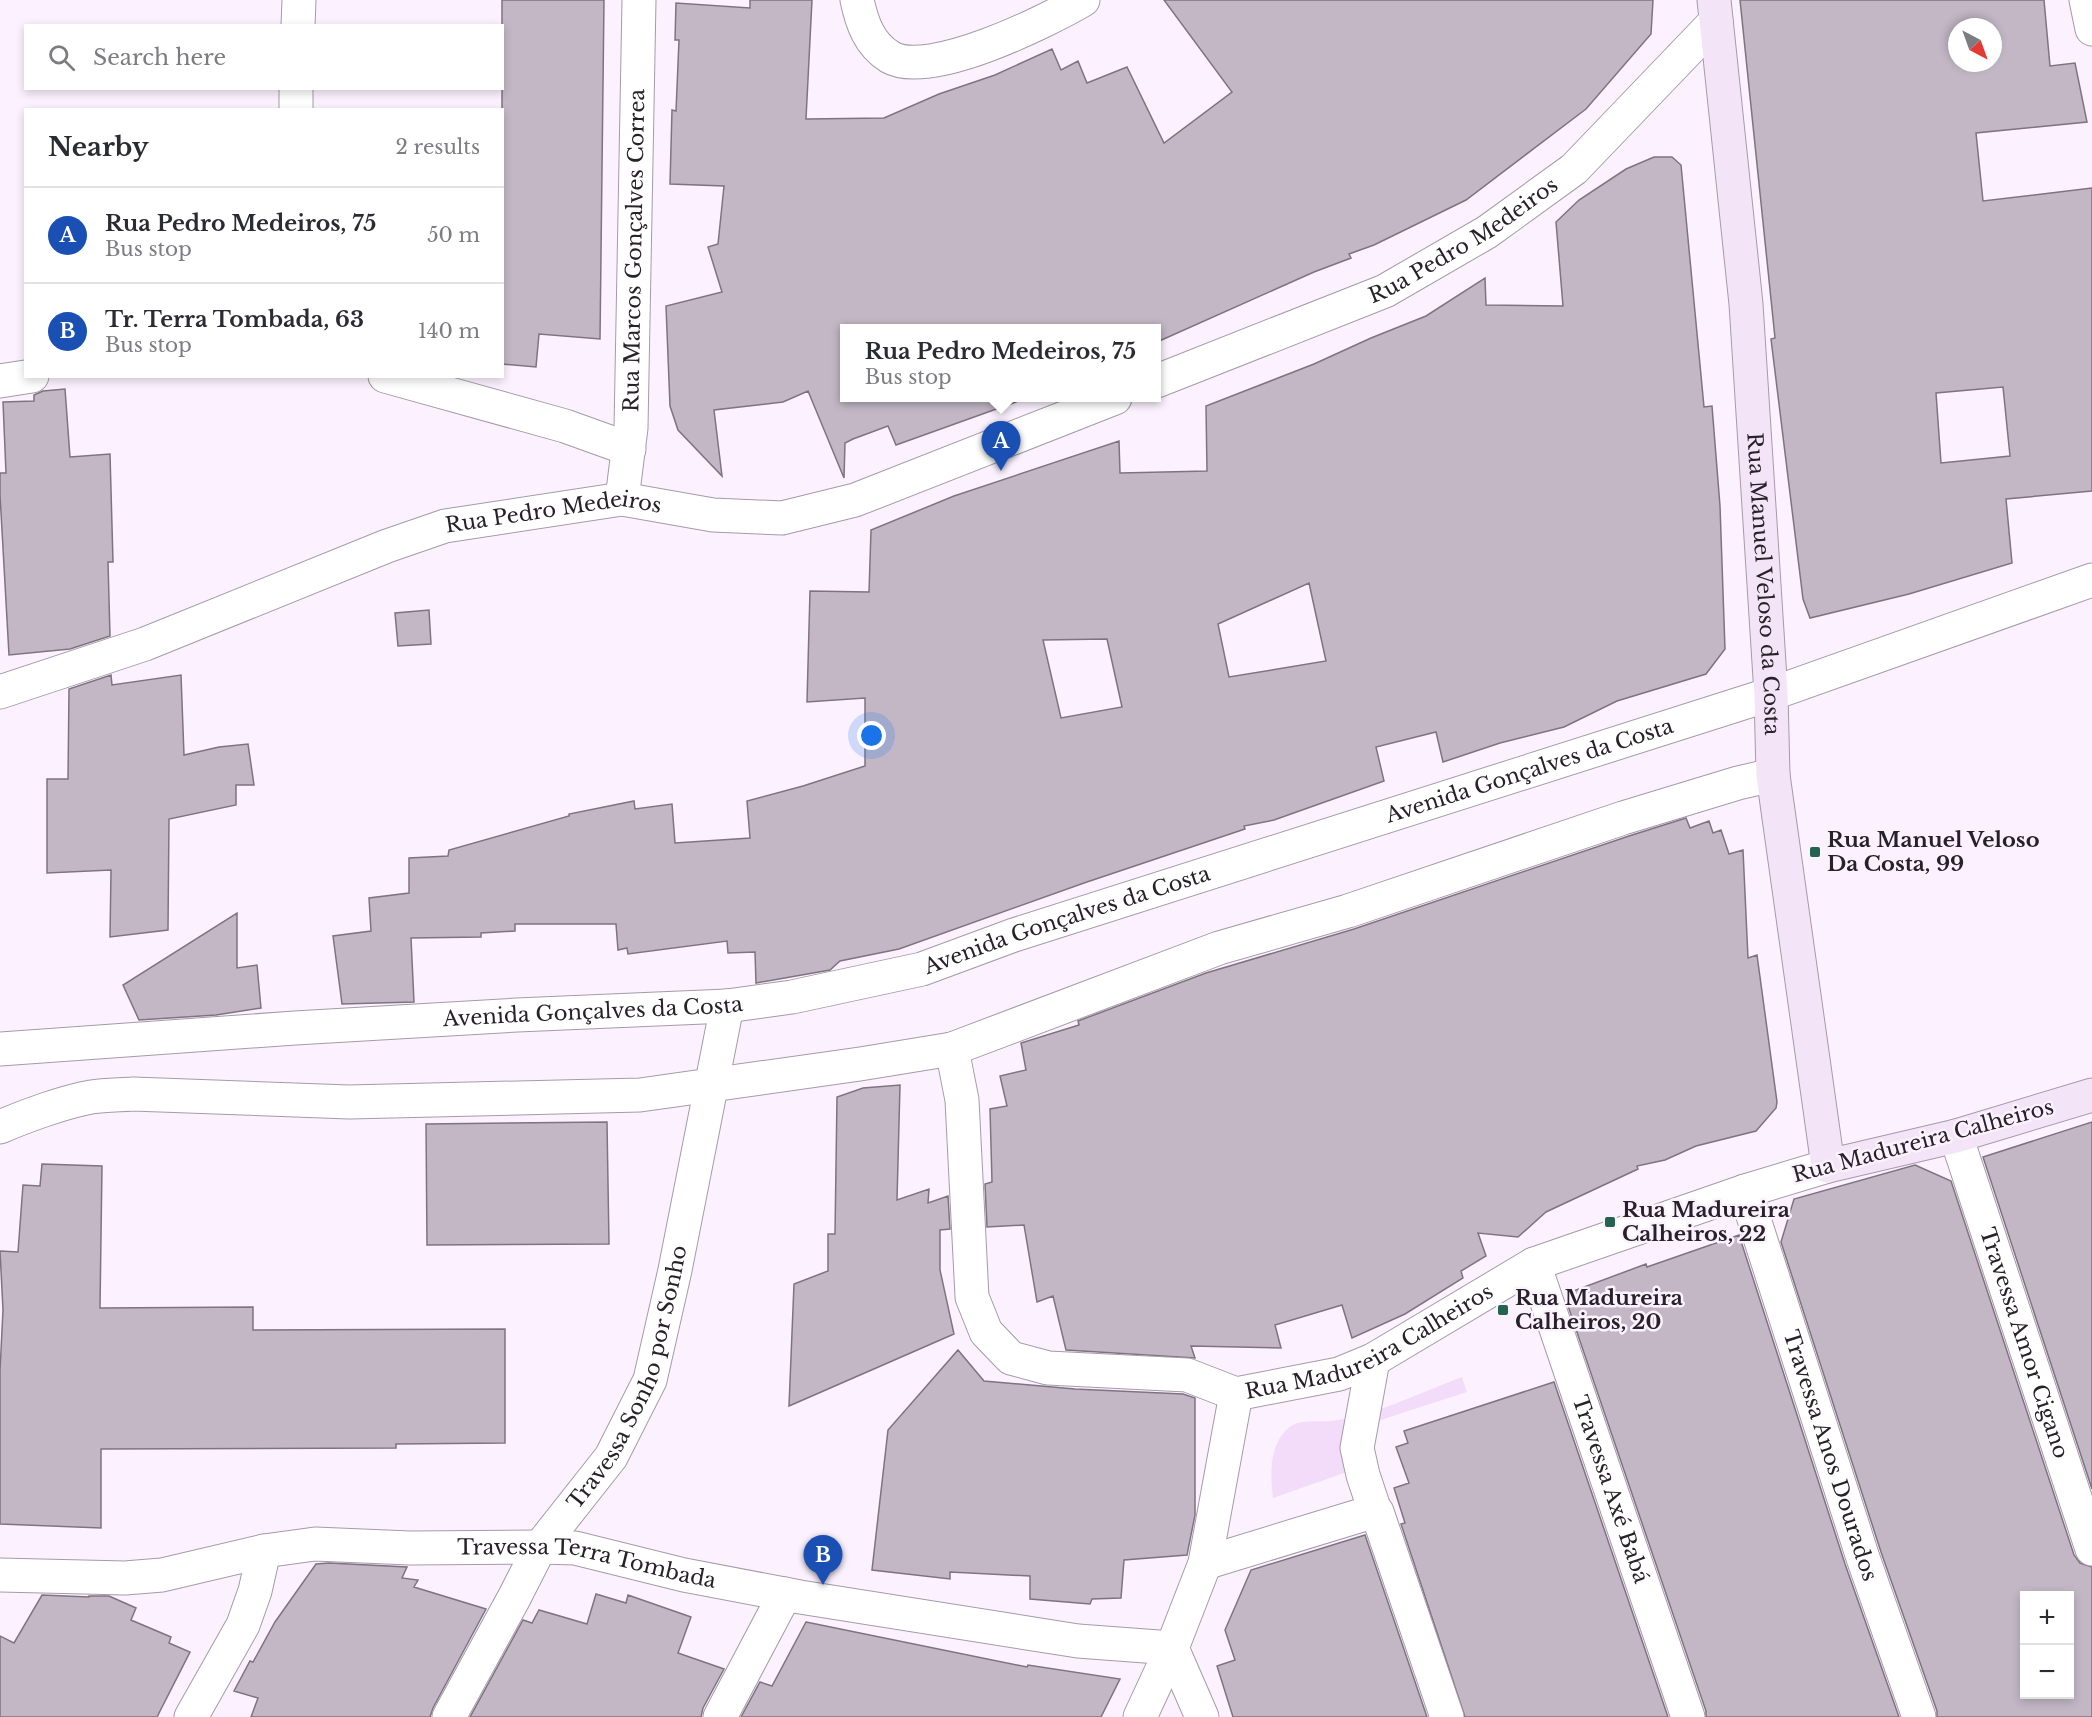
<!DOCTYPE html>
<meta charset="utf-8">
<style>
:root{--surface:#fff;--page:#f7f7f7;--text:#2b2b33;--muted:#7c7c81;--line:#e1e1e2;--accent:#0f766e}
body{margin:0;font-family:"Libre Baskerville",serif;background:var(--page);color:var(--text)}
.controls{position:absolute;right:18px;bottom:18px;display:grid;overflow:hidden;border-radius:0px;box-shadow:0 3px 9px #0003}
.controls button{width:54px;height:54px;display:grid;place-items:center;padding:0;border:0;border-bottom:2px solid var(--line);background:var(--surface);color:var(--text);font:30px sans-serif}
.compass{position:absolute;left:1948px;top:18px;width:54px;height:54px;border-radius:50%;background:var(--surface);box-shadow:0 3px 9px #0003;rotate:139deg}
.you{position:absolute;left:872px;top:736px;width:21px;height:21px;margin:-15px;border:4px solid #fff;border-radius:50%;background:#1a73e8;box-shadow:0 0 0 9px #1a73e833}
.badge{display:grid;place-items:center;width:39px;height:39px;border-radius:50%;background:var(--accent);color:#fff;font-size:20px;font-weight:700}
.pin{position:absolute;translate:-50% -50px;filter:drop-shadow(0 2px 3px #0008)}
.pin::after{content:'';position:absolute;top:32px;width:21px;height:18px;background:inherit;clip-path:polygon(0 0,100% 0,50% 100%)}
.popup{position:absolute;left:840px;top:324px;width:321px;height:78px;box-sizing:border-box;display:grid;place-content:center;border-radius:0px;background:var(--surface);filter:drop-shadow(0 2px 4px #0005);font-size:20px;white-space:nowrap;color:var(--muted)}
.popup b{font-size:22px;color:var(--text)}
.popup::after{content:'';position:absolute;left:50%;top:100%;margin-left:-12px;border:12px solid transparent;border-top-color:var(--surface)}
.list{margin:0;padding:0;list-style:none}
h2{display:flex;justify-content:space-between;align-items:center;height:78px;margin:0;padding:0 24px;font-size:26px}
h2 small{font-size:20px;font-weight:400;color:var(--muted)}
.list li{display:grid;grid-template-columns:39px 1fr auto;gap:18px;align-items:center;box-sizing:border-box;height:96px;padding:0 24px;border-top:2px solid var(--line)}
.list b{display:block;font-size:22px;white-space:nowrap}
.list p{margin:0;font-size:20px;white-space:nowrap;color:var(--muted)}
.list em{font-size:20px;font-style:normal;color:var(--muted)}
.icon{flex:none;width:33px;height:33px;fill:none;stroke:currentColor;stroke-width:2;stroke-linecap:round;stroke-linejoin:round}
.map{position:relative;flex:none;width:2092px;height:1717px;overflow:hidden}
.search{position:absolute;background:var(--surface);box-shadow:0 3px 9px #0003;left:24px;top:24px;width:480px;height:66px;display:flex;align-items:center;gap:15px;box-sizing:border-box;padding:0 21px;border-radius:0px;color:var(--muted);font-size:22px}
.panel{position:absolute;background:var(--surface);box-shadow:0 3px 9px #0003;left:24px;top:108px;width:480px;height:270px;border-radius:0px}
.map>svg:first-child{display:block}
.green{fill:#f3dcf9}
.building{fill:#c3b7c6;stroke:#7f7381;stroke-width:1.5;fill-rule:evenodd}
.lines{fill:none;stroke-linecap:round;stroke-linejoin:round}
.minor-casing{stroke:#a69aa9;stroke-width:35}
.tertiary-casing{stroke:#a69aa9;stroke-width:35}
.secondary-casing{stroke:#a69aa9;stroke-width:35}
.minor{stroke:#fff;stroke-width:33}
.tertiary{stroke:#fff;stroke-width:33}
.secondary{stroke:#f3e4f7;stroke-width:33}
.poi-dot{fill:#24634f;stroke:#fcf2ff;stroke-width:2}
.labels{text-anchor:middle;stroke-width:5;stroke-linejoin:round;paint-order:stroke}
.street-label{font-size:21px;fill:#272228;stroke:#fcf2ff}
.poi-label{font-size:21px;font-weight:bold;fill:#272228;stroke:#fcf2ff;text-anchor:start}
</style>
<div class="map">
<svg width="2092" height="1717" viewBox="0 0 2092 1717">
<rect width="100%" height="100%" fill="#fcf2ff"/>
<path class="green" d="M1462,1377L1467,1392L1356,1428L1367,1465L1273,1498C1270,1474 1269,1442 1291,1426C1301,1419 1319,1422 1331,1421C1377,1415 1419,1393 1462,1377Z"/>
<path class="building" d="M502,0H604L600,339L539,334L536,367L502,364Z
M750,0H812L806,119L884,118L939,94L995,75L1052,49L1061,70L1078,61L1087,83L1127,67L1164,143L1232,92L1164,0H1653L1651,34L1586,109L1466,200L1374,245L1349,254L1351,258L1314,272L1157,342V328H845V398H1015L1016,402L896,445L888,426L853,439L845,443L844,478L808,391L783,402L714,410L722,476L678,430L670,406L666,306L722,292L708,247L718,244L724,186L670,184L672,110L676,111L679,40H675L676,3L750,8Z
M1740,0H2044L2050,66L2075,63L2087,122L1976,133L1983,201L2092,188V491L2006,499L2012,563L1909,594L1810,618L1803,599L1771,339L1775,338ZM1957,27H1993V63H1957ZM2003,387L2010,456L1941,463L1936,393Z
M1654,157H1672L1681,165L1704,407L1712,406L1720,506L1725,649L1706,674L1617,701L1564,727L1500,743L1443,762L1436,732L1376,747L1384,781L1274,820L1244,826L1245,829L1084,883L899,949L840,961L830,970L756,983L755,952L728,953L727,941L628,954L627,948L618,950L616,924H515V931L481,933V937L411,938L414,1002L342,1004L333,936L371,931L369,898L409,893V858L448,856L449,850L569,816V814L634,801L635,809L672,804L675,843L750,838L747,801L803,786L865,766V698L807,702L810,591L869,592L871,530L954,496L1119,441L1120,473L1207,471L1206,406L1314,364L1371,338L1426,316L1485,278L1486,305L1563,306L1556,222L1579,200L1626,169ZM1309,583L1326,661L1229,677L1218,624ZM1107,639L1122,707L1061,718L1043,640Z
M65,389L70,457L110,454L113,562H108L110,636L70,649L9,655L0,495V473H6L3,402L34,401V395L43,391Z
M429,610L431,644L398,646L395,613Z
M111,675L112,685L181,675L184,755L219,747L248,744L254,785H236V805L169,819L168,930L110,937L111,870L47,873V779H68L69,689Z
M1686,818L1690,828L1709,821L1713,833L1721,830L1729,854L1743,850L1748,958L1757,955L1777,1102L1776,1108L1756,1131L1696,1146L1665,1160L1637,1166L1638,1169L1546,1212L1518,1237L1478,1233L1486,1256L1461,1271L1463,1278L1405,1314L1352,1338L1342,1305L1275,1325L1281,1348L1191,1346L1195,1358L1066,1350L1053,1296L1037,1302L1024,1225L987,1227L985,1184L992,1182L990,1109L1007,1106L1000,1076L1026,1070L1021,1043L1079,1025L1078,1021L1206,973L1354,929L1629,836Z
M237,913V968L257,965L261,1008L216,1015L139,1020L123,985Z
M900,1085L897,1200L929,1189L928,1203L948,1196L950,1229L940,1230V1270L954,1334L789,1406L794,1284L828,1271V1234H835L837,1097L863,1088Z
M607,1122L609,1244L427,1245L426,1124Z
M2092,1122V1489L1983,1157Z
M42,1164L102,1166L100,1308L253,1307V1330L505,1329V1443L396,1444V1448L101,1449V1528L0,1524V1371L3,1310L0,1251L18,1252L23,1185L40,1186Z
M1915,1165L1951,1181L2074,1555L2080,1563L2092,1567V1717H1937V1711L1881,1552L1781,1242L1794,1199ZM2025,1596H2070V1695H2025Z
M1739,1235L1845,1564L1899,1717H1706V1711L1567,1303L1568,1293L1646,1264L1647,1267Z
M958,1350L984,1381L1075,1389L1183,1394L1195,1398V1515L1187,1555L1124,1560L1121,1598L1092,1599L1090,1604L1030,1599V1576L950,1572V1579L872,1570L888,1430Z
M1554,1382L1668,1717H1465L1401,1524L1405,1523L1394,1488L1409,1483L1396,1447L1408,1443L1404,1431Z
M1365,1535L1427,1717H1233L1217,1666L1235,1660L1225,1630L1251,1570Z
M329,1563L407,1567L402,1578L418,1580L414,1587L486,1609L433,1708L430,1717H251L258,1698L234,1691L250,1661L253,1662L275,1622L316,1564Z
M596,1594L626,1603L628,1595L691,1617L678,1653L724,1669L703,1708L701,1717H470L523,1620L532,1623L539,1610L587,1624Z
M42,1595L89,1597V1596H109L136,1608L131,1620L171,1637L169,1643L190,1652L157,1717H0V1636L14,1643Z
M806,1622L1027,1667L1028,1665L1120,1679L1101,1717H741L760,1682L772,1686Z"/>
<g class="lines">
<g class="minor-casing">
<g id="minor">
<path d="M857,0C862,23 869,44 890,57C929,80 1047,21 1083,0"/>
<path d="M2086,0L2092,29"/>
<path d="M298,26L299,0"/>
<path d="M296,110V88"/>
<path d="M385,376L565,426L629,449"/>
<path d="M0,381L32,376"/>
<path id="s1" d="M1157,381L1385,291L1487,232L1574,169L1716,21"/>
<path id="s2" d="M622,499L631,428L639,0"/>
<path id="s3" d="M0,692L145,644L387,546L445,526L622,499L713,515L782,518L855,500L1115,398"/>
<path id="s4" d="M0,1049L295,1028L517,1015L727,1006L792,997L922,969L1014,935L1771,694L2092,580"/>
<path d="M952,1049L962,1100L972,1297L986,1332L1011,1358L1048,1368L1187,1375L1236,1394"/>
<path d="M0,1127C25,1116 64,1102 91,1097C105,1095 119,1095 133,1094L349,1102L640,1095L860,1064L952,1049L1219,948L1348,911L1623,818L1738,783L1773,775"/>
<path id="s5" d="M1956,1136L2092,1549"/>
<path id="s6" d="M1745,1191L1863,1558L1919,1717"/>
<path id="s7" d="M1534,1264L1688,1717"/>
<path d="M1373,1360L1357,1448L1363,1475L1375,1511"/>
<path d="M1205,1563L1375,1511L1377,1512L1447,1717"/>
<path d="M1172,1648L1202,1717"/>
<path d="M191,1717L243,1625L255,1591L264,1551"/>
<path id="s8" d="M449,1717L514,1598L540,1547L611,1457L650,1380L675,1270L727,1006"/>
<path d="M720,1717L785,1594"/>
<path d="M1140,1717L1172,1648"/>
</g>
</g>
<g class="tertiary-casing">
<g id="tertiary">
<path id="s9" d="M0,1575L125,1578L162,1575L264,1551L315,1544L410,1548L540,1547L575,1548L684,1575L800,1597L1078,1641L1172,1648L1205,1563L1236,1394L1339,1374L1373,1360L1534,1264L1745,1191L1828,1166"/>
</g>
</g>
<g class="secondary-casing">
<g id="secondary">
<path id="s10" d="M1714,0L1746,304L1771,694L1773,775L1828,1166L1956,1136L2092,1095"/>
</g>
</g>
<use href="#minor" class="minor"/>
<use href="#tertiary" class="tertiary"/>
<use href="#secondary" class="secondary"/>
</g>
<g class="poi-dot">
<rect x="1809" y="846" width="12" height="12" rx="3"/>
<rect x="1604" y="1216" width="12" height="12" rx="3"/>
<rect x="1497" y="1304" width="12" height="12" rx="3"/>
</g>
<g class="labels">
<g class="street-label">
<text dy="7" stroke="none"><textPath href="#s1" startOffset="338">Rua Pedro Medeiros</textPath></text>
<text dy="7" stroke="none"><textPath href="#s2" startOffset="249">Rua Marcos Gonçalves Correa</textPath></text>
<text dy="7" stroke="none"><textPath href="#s3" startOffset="585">Rua Pedro Medeiros</textPath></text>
<text dy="7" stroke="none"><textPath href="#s10" startOffset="586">Rua Manuel Veloso da Costa</textPath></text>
<text dy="7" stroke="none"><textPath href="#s4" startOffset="1566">Avenida Gonçalves da Costa</textPath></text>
<text dy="7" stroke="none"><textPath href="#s4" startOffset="1080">Avenida Gonçalves da Costa</textPath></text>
<text dy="7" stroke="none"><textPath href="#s4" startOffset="594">Avenida Gonçalves da Costa</textPath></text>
<text transform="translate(1923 1141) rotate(-15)" y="7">Rua Madureira Calheiros</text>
<text dy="7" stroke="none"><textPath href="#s9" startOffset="1592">Rua Madureira Calheiros</textPath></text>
<text dy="7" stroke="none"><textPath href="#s5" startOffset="218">Travessa Amor Cigano</textPath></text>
<text dy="7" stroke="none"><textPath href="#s8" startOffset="388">Travessa Sonho por Sonho</textPath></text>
<text dy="7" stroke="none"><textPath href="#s6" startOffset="278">Travessa Anos Dourados</textPath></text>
<text dy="7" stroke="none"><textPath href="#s7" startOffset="238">Travessa Axé Babá</textPath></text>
<text dy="7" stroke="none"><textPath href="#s9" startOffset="592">Travessa Terra Tombada</textPath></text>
</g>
<g class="poi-label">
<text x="1827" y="847">Rua Manuel Veloso<tspan x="1827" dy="24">Da Costa, 99</tspan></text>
<text x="1622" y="1217">Rua Madureira<tspan x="1622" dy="24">Calheiros, 22</tspan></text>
<text x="1515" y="1305">Rua Madureira<tspan x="1515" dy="24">Calheiros, 20</tspan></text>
</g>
</g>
</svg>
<div class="controls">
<button>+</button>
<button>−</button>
</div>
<svg class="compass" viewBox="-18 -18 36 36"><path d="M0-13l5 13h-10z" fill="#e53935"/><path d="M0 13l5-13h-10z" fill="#7c7c81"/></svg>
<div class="you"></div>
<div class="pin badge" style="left:1001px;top:471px;background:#1a4fb4">A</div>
<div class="popup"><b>Rua Pedro Medeiros, 75</b>Bus stop</div>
<div class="pin badge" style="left:823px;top:1585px;background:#1a4fb4">B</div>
<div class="search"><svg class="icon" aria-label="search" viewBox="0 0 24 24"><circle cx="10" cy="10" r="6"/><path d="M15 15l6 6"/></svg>Search here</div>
<section class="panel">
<h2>Nearby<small>2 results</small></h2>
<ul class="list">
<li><span class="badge" style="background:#1a4fb4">A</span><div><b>Rua Pedro Medeiros, 75</b><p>Bus stop</p></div><em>50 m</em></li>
<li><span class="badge" style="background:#1a4fb4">B</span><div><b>Tr. Terra Tombada, 63</b><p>Bus stop</p></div><em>140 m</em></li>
</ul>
</section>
</div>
